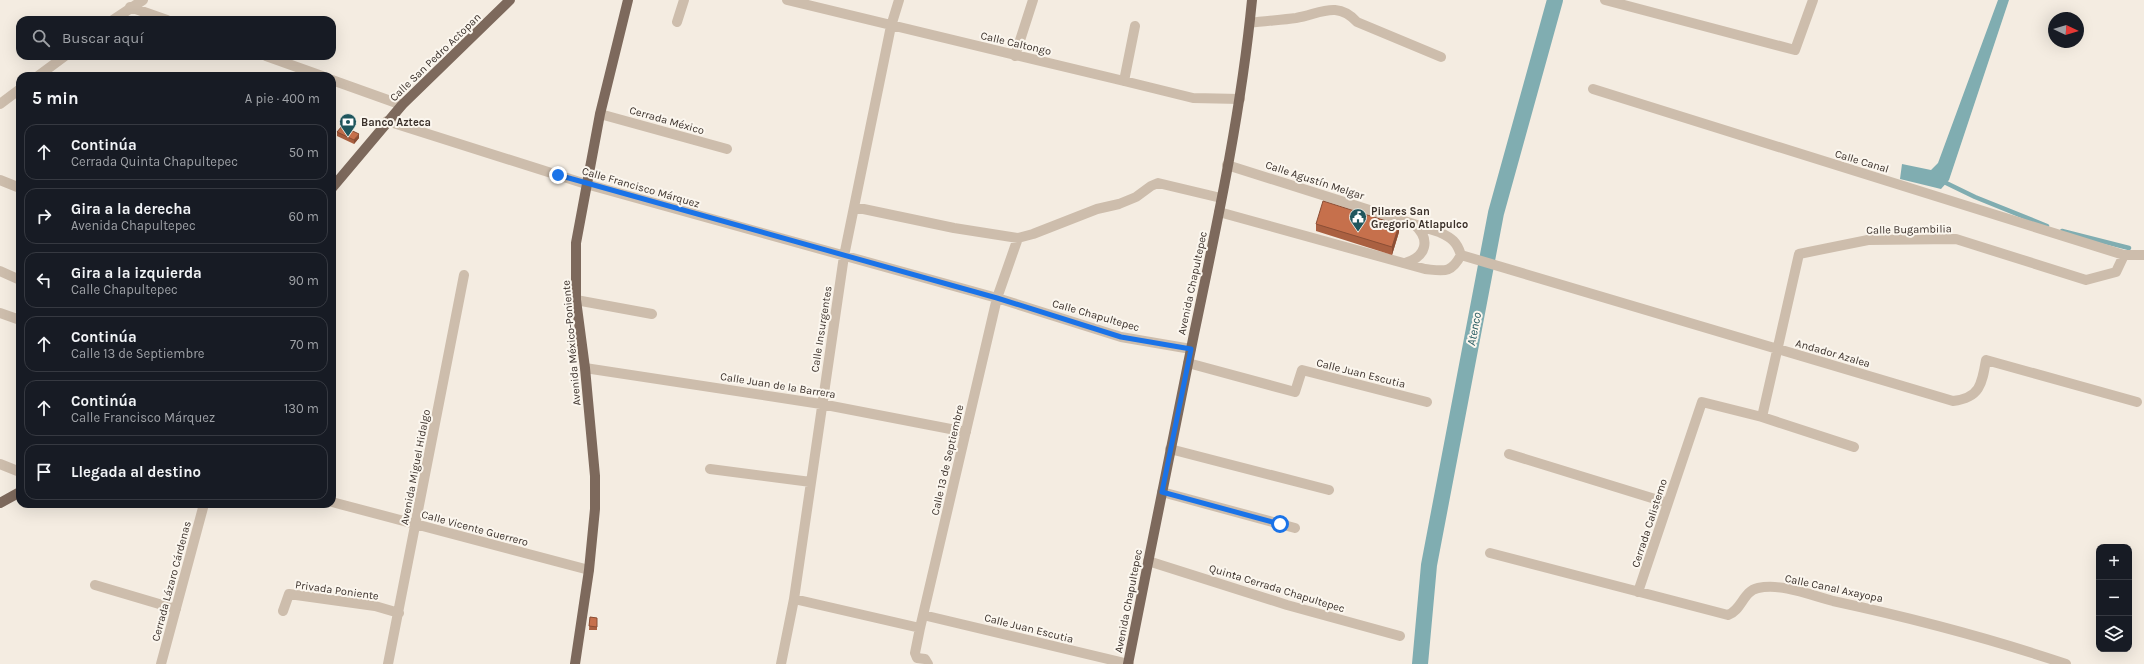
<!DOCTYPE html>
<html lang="es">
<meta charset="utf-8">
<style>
:root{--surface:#171b24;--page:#242831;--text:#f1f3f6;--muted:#9ea1a6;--line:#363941}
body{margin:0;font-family:Karla,sans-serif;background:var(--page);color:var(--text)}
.controls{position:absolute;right:12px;bottom:12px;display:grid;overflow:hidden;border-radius:8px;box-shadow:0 4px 16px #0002}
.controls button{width:36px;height:36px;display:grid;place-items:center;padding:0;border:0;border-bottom:1px solid var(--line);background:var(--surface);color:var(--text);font:20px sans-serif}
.compass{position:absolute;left:2048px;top:12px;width:36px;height:36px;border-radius:50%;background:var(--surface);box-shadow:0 4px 16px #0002;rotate:94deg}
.stop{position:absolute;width:12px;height:12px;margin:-9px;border:3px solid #1a73e8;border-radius:50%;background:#fff}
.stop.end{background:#1a73e8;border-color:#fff;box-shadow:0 1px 4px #0008}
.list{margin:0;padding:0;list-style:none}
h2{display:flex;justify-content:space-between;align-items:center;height:52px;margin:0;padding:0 16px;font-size:17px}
h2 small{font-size:13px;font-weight:400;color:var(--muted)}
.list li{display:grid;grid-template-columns:26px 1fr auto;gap:12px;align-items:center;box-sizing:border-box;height:56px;margin:0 8px 8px;padding:0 8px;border:1px solid var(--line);border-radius:12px}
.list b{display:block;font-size:15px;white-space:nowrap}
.list p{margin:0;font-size:13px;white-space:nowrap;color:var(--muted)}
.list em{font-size:13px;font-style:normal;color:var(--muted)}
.icon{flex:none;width:22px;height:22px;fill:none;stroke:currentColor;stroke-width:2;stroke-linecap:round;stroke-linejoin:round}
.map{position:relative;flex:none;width:2144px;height:664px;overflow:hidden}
.search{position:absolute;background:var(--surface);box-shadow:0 4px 16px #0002;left:16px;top:16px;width:320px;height:44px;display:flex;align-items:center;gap:10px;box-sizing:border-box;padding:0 14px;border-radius:12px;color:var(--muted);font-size:15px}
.panel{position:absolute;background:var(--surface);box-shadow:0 4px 16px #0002;left:16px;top:72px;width:320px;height:436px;border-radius:12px}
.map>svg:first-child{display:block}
.water{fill:#80adb1}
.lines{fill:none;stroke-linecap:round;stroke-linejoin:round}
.stream{stroke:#80adb1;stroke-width:4.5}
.canal{stroke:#80adb1;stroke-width:16}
.minor{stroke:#cdbdac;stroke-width:10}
.major{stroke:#7d695c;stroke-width:10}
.wall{fill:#aa6041}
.shaded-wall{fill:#8b4e35}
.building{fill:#c6704c;stroke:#8b4e35}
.route{stroke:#1a73e8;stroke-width:5}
.labels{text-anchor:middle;stroke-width:4;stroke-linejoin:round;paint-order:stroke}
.street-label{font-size:11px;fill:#3b312b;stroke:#fbf6ee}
.poi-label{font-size:11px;font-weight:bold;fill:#3b312b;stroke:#fbf6ee;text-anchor:start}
.water-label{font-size:12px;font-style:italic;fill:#20565d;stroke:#fbf6ee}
</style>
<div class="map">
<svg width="2144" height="664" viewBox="0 0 2144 664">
<rect width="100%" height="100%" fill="#f4ece1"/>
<path class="water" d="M1998,0H2009L1949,180L1941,189L1900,179L1902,164L1931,170L1938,163Z"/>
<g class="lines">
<path class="stream" d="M1942,181L1975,197L2047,226
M2062,231L2129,248"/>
<path class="canal" d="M1420,664L1429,565L1496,213L1555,0"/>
<path class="minor" d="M787,0L1124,81L1193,98L1240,99
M1605,0L1795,50L1813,0
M130,7L167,20
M113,20L143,0
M677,22L684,0
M1250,23C1265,21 1281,20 1296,18C1320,14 1337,0 1357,22L1441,57
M266,56L322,76
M1015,56L1033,0
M38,76L65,56
M332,80L402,105
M1124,81L1135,26
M1593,89L2124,255H2144
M0,104L20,89
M600,114L727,149
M387,121L586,184L997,298L920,628L794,599
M1227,165L1439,232C1452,238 1457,242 1461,255
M0,180L20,188
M854,207L954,228L1018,238L1033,234L1097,209L1119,204L1136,197L1151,186L1158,183L1221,198
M1219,212L1425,269C1444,271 1451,274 1461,255
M1018,238L997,298L1121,337L1191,349
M1461,255L1953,401C1980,398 1982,384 1986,360L2137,402
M1405,263C1426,257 1431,240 1415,225
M0,271L20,280
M576,300L652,314
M0,313L20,320
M1188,363L1295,392L1302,370L1427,402
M585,368L821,404L966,432
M1762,417L1799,254L1868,240L1956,239L2086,280L2116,272L2124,255
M1170,449L1329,490
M1509,454L1668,503
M0,464L20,472
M710,469L811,482
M1162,492L1295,528
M332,502L589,570
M1490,553L1728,615C1742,610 1743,591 1758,588C1782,583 1810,595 1833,601C1912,618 1989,638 2066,664
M1148,561L1287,605L1400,636
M95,585L176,609
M1638,592L1702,402L1762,417L1854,447
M283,611L289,594L375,606L399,613
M923,615L1129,664
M920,628L915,653L917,658L925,659L928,664
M161,664L204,504
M388,664L464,275
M781,664L794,599L844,256L891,26L899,0"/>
<path class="major" d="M332,188L402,105L510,0
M0,503L20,492
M575,664L589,570L595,509V476L585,368L576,300V243L600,114L628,0
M1128,664C1150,554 1171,444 1194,334C1217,224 1241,113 1252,0"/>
</g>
<path class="wall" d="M337,132L359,138L354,144L337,136Z
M1316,224L1399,232L1392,255L1316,231Z
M590,617L597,618V630H589Z"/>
<path class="shaded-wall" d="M359,134V138L354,144V140Z
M1399,225V232L1392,255V247Z"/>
<path class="building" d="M342,126L359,134L354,140L337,132Z
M1323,201L1399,225L1392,247L1316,224Z
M590,617L597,618V627L589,626Z"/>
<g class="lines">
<path class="route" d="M558,175L997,298L1121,337L1191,349L1162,492L1280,524"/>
</g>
<defs>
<g id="bank-pin" transform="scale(0.9)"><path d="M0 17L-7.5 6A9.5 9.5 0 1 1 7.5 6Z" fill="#20565d" stroke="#fbf6ee"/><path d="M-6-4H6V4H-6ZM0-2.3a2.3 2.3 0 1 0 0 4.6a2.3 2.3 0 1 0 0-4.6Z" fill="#fff"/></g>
<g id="civic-pin" transform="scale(0.9)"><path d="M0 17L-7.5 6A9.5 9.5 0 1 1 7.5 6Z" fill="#20565d" stroke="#fbf6ee"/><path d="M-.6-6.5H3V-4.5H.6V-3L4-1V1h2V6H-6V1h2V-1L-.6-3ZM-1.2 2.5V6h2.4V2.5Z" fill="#fff"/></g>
</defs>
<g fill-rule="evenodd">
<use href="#bank-pin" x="348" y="122"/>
<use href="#civic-pin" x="1358" y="217"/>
</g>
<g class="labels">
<g class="street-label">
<text transform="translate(1016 43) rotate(13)" y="4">Calle Caltongo</text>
<text transform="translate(435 57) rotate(-44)" y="4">Calle San Pedro Actopan</text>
<text transform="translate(667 120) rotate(16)" y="4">Cerrada México</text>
<text transform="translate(1862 161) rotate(17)" y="4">Calle Canal</text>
<text transform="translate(1315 180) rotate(18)" y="4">Calle Agustín Melgar</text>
<text transform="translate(641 187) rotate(16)" y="4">Calle Francisco Márquez</text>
<text transform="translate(1909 229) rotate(-1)" y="4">Calle Bugambilia</text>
<text transform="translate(1192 283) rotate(-78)" y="4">Avenida Chapultepec</text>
<text transform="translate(1096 315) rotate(16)" y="4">Calle Chapultepec</text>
<text transform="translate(821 329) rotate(-81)" y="4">Calle Insurgentes</text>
<text transform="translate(571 343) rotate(-95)" y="4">Avenida México-Poniente</text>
<text transform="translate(1833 353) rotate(16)" y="4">Andador Azalea</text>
<text transform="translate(1361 373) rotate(14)" y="4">Calle Juan Escutia</text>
<text transform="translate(778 385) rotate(9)" y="4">Calle Juan de la Barrera</text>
<text transform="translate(947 460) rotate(-77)" y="4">Calle 13 de Septiembre</text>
<text transform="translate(415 467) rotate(-79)" y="4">Avenida Miguel Hidalgo</text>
<text transform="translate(1649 523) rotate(-72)" y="4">Cerrada Calistemo</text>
<text transform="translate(475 528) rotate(15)" y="4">Calle Vicente Guerrero</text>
<text transform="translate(171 581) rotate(-75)" y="4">Cerrada Lázaro Cárdenas</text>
<text transform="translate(1277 588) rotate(17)" y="4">Quinta Cerrada Chapultepec</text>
<text transform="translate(1834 588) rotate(12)" y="4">Calle Canal Axayopa</text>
<text transform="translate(337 590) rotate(8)" y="4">Privada Poniente</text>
<text transform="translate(1128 601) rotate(-79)" y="4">Avenida Chapultepec</text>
<text transform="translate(1029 628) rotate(14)" y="4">Calle Juan Escutia</text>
</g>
<g class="poi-label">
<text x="361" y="126">Banco Azteca</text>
<text x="1371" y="215">Pilares San<tspan x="1371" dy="13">Gregorio Atlapulco</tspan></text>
</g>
<g class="water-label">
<text transform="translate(1474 329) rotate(-79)" y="4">Atenco</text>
</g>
</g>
</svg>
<div class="controls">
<button>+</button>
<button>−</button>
<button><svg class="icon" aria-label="layers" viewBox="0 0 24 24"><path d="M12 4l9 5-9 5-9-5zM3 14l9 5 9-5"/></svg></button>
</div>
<svg class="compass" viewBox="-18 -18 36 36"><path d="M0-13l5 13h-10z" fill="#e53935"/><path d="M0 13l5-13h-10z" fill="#9ea1a6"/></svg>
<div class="stop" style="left:1280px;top:524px"></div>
<div class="stop end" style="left:558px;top:175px"></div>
<div class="search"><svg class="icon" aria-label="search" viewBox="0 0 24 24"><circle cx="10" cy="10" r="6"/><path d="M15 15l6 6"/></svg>Buscar aquí</div>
<section class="panel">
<h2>5 min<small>A pie · 400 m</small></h2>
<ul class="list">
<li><svg class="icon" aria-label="ahead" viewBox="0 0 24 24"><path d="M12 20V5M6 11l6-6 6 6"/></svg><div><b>Continúa</b><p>Cerrada Quinta Chapultepec</p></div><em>50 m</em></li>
<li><svg class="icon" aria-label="right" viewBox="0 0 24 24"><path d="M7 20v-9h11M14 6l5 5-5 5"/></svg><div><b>Gira a la derecha</b><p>Avenida Chapultepec</p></div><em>60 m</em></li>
<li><svg class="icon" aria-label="left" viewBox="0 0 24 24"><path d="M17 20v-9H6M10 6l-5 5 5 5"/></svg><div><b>Gira a la izquierda</b><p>Calle Chapultepec</p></div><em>90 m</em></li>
<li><svg class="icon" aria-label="ahead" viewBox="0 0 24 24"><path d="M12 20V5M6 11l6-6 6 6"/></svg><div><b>Continúa</b><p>Calle 13 de Septiembre</p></div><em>70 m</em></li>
<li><svg class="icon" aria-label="ahead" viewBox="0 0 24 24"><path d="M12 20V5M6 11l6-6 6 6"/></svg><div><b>Continúa</b><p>Calle Francisco Márquez</p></div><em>130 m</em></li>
<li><svg class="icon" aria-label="arrive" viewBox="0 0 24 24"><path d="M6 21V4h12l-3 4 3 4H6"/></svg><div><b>Llegada al destino</b></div></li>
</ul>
</section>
</div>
